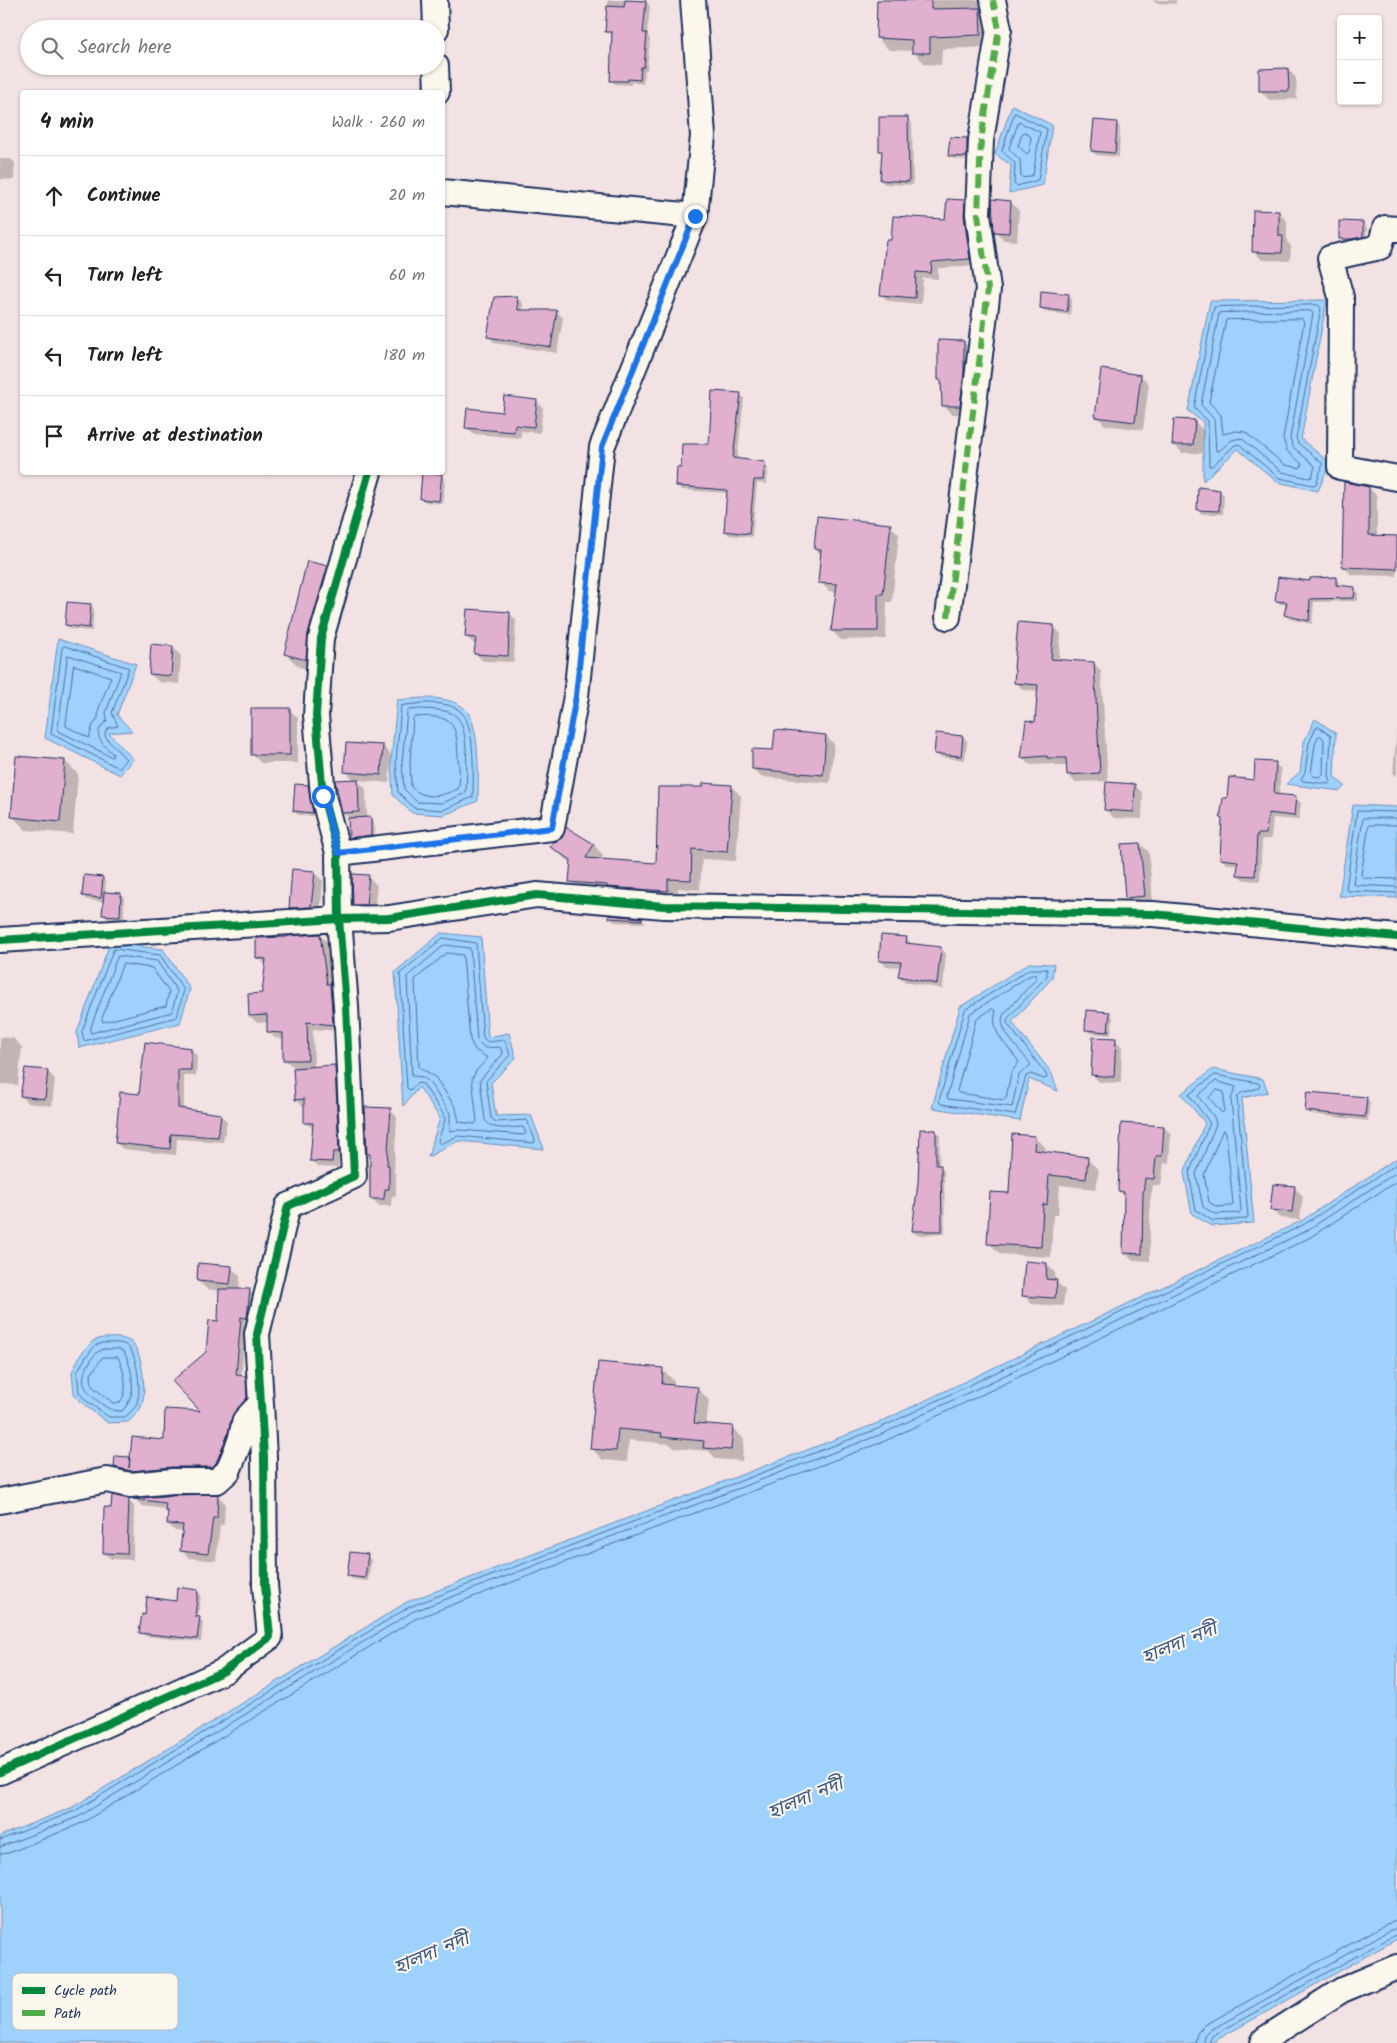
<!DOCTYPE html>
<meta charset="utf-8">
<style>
:root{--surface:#fff;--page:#f2f2f2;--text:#222;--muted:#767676;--line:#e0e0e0}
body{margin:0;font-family:Kalam,"Noto Sans Bengali",sans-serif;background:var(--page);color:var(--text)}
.controls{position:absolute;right:15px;top:15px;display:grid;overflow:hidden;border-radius:5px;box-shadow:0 1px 4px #0004}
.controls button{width:45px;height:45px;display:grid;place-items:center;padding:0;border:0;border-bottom:1px solid var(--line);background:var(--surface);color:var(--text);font:25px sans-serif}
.stop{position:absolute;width:15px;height:15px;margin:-11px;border:4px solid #1a73e8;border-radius:50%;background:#fff}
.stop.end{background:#1a73e8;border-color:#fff;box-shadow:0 1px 5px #0008}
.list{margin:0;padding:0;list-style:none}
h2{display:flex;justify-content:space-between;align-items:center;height:65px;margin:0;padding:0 20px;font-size:21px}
h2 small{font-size:16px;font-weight:400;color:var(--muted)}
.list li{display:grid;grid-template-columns:32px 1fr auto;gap:15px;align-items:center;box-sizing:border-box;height:80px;padding:0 20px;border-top:1px solid var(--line)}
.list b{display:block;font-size:19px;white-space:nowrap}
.list em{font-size:16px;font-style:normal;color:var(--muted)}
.icon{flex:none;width:28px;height:28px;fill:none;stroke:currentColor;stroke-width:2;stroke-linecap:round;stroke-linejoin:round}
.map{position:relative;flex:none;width:1397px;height:2043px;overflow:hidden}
.search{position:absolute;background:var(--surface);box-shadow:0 1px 4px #0004;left:20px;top:20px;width:425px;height:55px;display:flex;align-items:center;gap:12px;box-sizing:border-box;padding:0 18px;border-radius:28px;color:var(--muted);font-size:19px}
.panel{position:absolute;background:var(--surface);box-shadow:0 1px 4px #0004;left:20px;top:90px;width:425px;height:385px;border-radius:5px}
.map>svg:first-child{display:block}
.water{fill:#9ed1fb;stroke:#6a90bc}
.shadow{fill:#0003;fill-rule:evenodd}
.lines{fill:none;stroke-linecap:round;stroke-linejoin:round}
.shore{stroke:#4f709d;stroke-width:1}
.building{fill:#e1b0cf;stroke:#1b2f5e}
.minor-casing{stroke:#1b2f5e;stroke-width:28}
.minor{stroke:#fbf7ec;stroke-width:24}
.quiet{stroke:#52ab49;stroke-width:6;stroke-dasharray:12 6;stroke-linecap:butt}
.cycleway-casing{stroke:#fbf7ec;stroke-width:11}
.cycleway{stroke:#00873e;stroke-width:8}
.route{stroke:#1a73e8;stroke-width:6}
.labels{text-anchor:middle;stroke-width:4;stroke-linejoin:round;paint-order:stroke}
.water-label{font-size:19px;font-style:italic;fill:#3c5885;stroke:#fbf7ec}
.key{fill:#fbf7ec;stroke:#b8bbc1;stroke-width:1}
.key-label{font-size:14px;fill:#1b2f5e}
</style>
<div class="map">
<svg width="1397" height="2043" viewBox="0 0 1397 2043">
<rect width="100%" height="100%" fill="#f3e2e3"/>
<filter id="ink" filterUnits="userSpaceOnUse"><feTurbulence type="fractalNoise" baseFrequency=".02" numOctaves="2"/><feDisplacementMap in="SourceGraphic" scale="10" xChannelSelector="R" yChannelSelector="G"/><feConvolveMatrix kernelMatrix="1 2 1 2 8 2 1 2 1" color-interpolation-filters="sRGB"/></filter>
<g filter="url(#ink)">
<path class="water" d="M1012,105L1052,125L1043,185L1009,193L1011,165L995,154Z
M1327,300L1301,439L1330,463L1318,491L1277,482L1238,449L1203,481V422L1188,411L1210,301Z
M58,639L136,664L117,715L132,731L109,733L133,759L120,775L45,738Z
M423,698C437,698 453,699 464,708C481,721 478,781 478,801L444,815L412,813L393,795L391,762L397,700Z
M1315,719L1336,733L1334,777L1345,786L1340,791L1286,784L1300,772L1304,742Z
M1353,805L1397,807V898L1339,896Z
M441,933L481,937L488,1037L509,1033L516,1058L491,1083L496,1116L531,1115L544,1149L458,1141L428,1157L440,1118L419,1087L403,1106L395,972Z
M110,943L163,949L190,989L180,1023L79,1048L77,1032Z
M1029,963L1054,964L1052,978L1012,1022L1051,1072L1058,1091L1029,1079L1020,1121L932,1108L960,1007Z
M1213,1069L1263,1079L1268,1092L1242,1098L1254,1223L1212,1226L1192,1214L1184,1173L1205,1123L1181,1094Z
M1397,1158V1939L1211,2043H0V1836L73,1807L407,1602L878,1423L1301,1221Z
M102,1338C112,1338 124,1336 132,1343C143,1353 147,1395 141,1407C138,1413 132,1418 128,1422L108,1423L82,1403L74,1394L72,1372L81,1354L93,1341Z"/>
<path class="shadow" d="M608,0H645L650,6L647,35L650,39L647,70H645L643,84L631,82V85L615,84L611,80L613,36L607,31Z
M878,0H992L993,47L942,49L941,65L925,64L913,51L889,50L877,38Z
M1153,0H1176V4L1156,3Z
M1288,69L1296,78L1297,99L1269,100L1261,91Z
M908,119L912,123L913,185L885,184L881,180L883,153L880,150Z
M1116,123L1120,127L1119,157L1096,155L1092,151Z
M967,140L971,144L970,160L953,159L949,155Z
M0,159H11L15,163L14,180L0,179Z
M964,201L971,208L976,266L938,268V279L923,278L921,304L888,301L881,294L892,242L947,220Z
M1011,202L1019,211L1017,241L1004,240L996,232Z
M1279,212L1287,221V242L1291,246L1290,261L1262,260L1253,251Z
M1363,224L1367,228L1366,240L1344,242L1340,238Z
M1068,295L1072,299L1070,315L1045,312L1041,308Z
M517,297L523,304V312L556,311L563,318L557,353L495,343L489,337Z
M964,342L972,351L968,414H952L944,406L942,383L939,380Z
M1141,376L1149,384L1143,430L1105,425L1096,416Z
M740,394L744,398L737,460L764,464L768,468L767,484L757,483L752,537L729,535L725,531L728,493L682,490L678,486L683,469L711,445Z
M537,401L543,408L540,433L521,431V438L473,434L467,428Z
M1194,421L1203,430L1202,453H1182L1174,444Z
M239,472H268V475Z
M441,475L445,479L443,504L425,502L421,498Z
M1369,488L1377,496V537H1397V576L1352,575L1344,567Z
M1220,491L1224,495L1223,514H1202L1198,510Z
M890,525L899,534L892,602H887L886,639L841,640L832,631L837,592L829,591L820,582L822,555L815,549Z
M327,567L340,580L318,672L299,667L286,654Z
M1335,578L1339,582V586L1354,588L1358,592V601L1314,602L1312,624L1289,619L1285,615L1288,605L1280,604L1276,600L1311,583Z
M90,605L94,609L92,631L70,629L66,625Z
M509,613L516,620L514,662L483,661L475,653L477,644H474L466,637Z
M1054,626L1061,634L1059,661L1094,663L1101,671L1108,781L1075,782L1068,775L1067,766H1056L1054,764L1030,765L1022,758L1036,723L1039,691L1023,690L1016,682Z
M173,647L181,656L179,684L159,682L150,674Z
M289,709L298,718V763H261L253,755Z
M1397,727V776L1393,773Z
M826,736L834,744L830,783L761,777L753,769L774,751Z
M963,737L967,741L965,760L939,757L935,753Z
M383,746L391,755L389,783L357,780L366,789L367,819H370L374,822L375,839L354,841L350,837V819L343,813L355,781L345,771Z
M65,761L78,774L73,834L26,830L13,817Z
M1275,764L1281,769L1279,796L1296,798L1301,803L1299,820L1273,818L1271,839H1262L1260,881L1244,880L1238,875L1239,865L1227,864L1221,859L1228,800L1256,781Z
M1135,785L1143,794L1142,819L1114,818L1105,809Z
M308,786L312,790L316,816L298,815L294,811Z
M731,786L741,796L736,861L702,859L700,890L678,888L677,901L581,891L571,881L572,863L562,856L552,847L563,838L567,829L594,845L603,855L601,860L657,864L704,788ZM562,852L576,864L562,855Z
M1140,844L1149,852L1153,905L1134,906L1126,897Z
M314,872L323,881L320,915L298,916L290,908Z
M368,877L377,885L374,913H362L354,904Z
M102,878L106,882L105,893L121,894L124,898V919H108L104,915V902L87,900L83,896Z
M610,918L642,919L646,923L614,922Z
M320,935L327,942L340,1031L313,1029L314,1068L334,1066L341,1073L345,1158H339L338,1168L318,1167L311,1160L314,1129L305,1123V1106H303L296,1099L294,1067L285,1060L284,1039L275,1038L268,1031V1022L257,1023L250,1016L263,995L267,965L257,958Z
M906,938L912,944L941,948L946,954L943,989L905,982L899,976L901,967L886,966L880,960Z
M1109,1013L1113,1017L1111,1035L1090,1033L1086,1029Z
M0,1037L13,1038L22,1047L18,1085L0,1084Z
M1115,1039L1122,1047L1121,1083L1099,1082L1092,1074Z
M191,1049L197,1056L196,1076H184V1110L220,1115L227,1121L223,1142L177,1139L176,1155L123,1149L116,1143L140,1095Z
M47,1071L55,1079L52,1106L28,1103L21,1096Z
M1366,1098L1370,1102L1368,1121L1310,1114L1306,1110Z
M390,1110L397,1117L394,1172L396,1174V1196H392L391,1206H379L371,1198V1157L368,1154Z
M1164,1127L1171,1134L1169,1163H1164L1161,1186L1153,1185L1150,1202V1261L1132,1260L1125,1253V1196L1119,1191Z
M936,1131L940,1135L939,1167L944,1171L945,1234L917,1235L913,1231Z
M1034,1137L1046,1148L1045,1153L1087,1159L1099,1170L1096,1189L1060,1185L1058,1215H1053L1051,1257L1000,1254L989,1243Z
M1295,1188L1303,1196L1300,1220L1280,1218L1271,1209Z
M1047,1264L1055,1273V1281L1065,1290L1063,1306L1032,1304L1023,1295Z
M231,1267L240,1276L239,1290H249L255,1296L252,1323L247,1322L241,1377H245L251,1383L252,1404L222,1469L137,1476L121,1473L115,1467L129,1459L131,1461L165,1441L203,1413L207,1353L219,1322L221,1291L207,1289L198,1281Z
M663,1370L674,1381V1386L697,1388L709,1400L706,1425L732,1428L744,1439L742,1461L716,1459L709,1451L674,1448L670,1444L629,1440L627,1462L603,1460L591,1448Z
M174,1496H218L225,1503L224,1525H220L216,1561L189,1558L181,1550L183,1531H175L168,1524L169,1513L166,1509L142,1506L136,1500Z
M128,1500L134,1506L133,1560L111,1559L104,1553L112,1509Z
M367,1556L371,1560L368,1581L352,1579L348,1575Z
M198,1591L201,1595L198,1618L203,1622L201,1642L145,1636L141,1632L146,1616Z"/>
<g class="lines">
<path class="shore" d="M1015,113L1047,129L1038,180L1017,186L1014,184L1015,163L1002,151Z
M1019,122L1040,132L1033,175L1024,178L1021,176L1020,160L1009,149Z
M1025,132L1031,137L1029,152L1027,154L1018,146L1022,134Z
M1318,305L1321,308L1296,438L1298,443L1323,464L1316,484L1313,485L1279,478L1239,444L1235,445L1212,466H1209L1208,421L1194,408L1214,307Z
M1311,311L1313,314L1290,438L1293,447L1315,466L1312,477L1309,478L1282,472L1241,438L1232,440L1219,451H1216L1214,419L1201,405L1219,313Z
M1302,319L1304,322L1283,438L1287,451L1302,464L1300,468L1285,465L1245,432L1236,431L1223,434L1221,415L1209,402L1226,320Z
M65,646L129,668L112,713L118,726L108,728L105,733L106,738L126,759L119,768L51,734L62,648Z
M68,655L121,672L106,712L107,721C90,735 102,743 113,754L112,757L58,731Z
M74,665L111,677L99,708L98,718L93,725L89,738L66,726Z
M423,703C435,703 452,703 461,712C476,726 473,777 473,797L443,810L414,808L398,792L396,762L401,706Z
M423,709C434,710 449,709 457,717C469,729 467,776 466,793L442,803L417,802L404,789L402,762L407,712L409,710Z
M415,717C453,714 457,723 458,758C459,768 461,780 458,789C441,796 426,801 411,787L410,762L413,719Z
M1319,727L1331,736L1329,776L1331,782L1329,784L1303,781L1301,779L1305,772L1309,743L1316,728Z
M1321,736L1324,740L1323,774L1320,777L1313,776L1311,773L1315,745L1318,737Z
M1397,812L1357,811L1346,889L1348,891L1397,893
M1397,818H1363L1353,883L1355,885L1397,887
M1397,825H1369L1361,875L1364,878L1397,879
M443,938L476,943L483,1038L488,1042L505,1040L510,1055L486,1081L491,1118L496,1122L527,1120L535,1140L534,1143L458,1136L440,1144L438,1141L445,1120L444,1115L423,1084L418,1083L410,1090L407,1088L400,974Z
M445,945L470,948L477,1040L485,1048L500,1047L503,1054L480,1080L485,1120C493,1132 510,1127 523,1127L526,1133L524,1135L459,1130L450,1131V1113L429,1082L423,1077L412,1076L407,977Z
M114,949L160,955L184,990L177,1017L84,1041L82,1032Z
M447,953L463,955L470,1040L475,1050L488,1058L476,1071L472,1079L477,1121L475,1124L459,1122L456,1108L435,1077L419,1067L415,980Z
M118,956L157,961L177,991L172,1012L91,1033L90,1030Z
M123,964L152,968L169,992L166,1006L103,1022L102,1019Z
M1030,969H1047V976L1008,1018L1007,1023L1046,1074L1047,1078L1044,1079L1031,1074L1026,1076L1015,1115L941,1104L939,1101L965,1010Z
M1031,975H1036V979L1004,1014C995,1029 1023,1052 1031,1065L1019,1075L1012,1107L948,1099L947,1096L970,1014Z
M992,1009L996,1011C989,1033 1008,1045 1019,1062L1011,1073L1006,1098L1004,1100L959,1093L957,1091L976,1020Z
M1215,1075L1258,1083L1260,1085L1259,1088L1241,1093L1237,1097L1248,1216L1246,1219L1213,1221L1196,1210L1189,1173L1210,1123L1189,1095Z
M1216,1081L1236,1087L1231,1099L1241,1210L1239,1213L1215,1214L1203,1207L1196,1174L1216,1124L1214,1117L1198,1096Z
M1217,1090L1224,1092V1111L1222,1113L1209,1098Z
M1224,1130L1226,1133L1233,1204L1231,1206L1217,1207L1209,1202L1204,1175L1222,1132Z
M103,1343C111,1343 124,1341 129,1348C138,1358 142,1394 136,1405C134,1410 128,1414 125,1417H109L85,1400L79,1392L77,1372L86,1357L95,1346Z
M104,1349H119L124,1352C133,1370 138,1395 122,1411C111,1411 107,1408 98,1401C82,1389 79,1379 90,1362C93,1356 97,1351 104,1349Z
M103,1357H118C124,1370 130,1392 119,1403H113L92,1386L91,1375Z
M0,1840L75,1811L409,1607L880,1428L1303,1225L1397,1164
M0,1847L78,1817L412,1612L882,1434L1306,1231L1397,1172
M0,1854L9,1853L82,1823L415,1619L885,1441L1309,1238L1397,1181
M1195,2043L1197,2033L1205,2025L1386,1924L1397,1921
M1203,2043L1204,2035L1209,2031L1390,1930L1397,1929
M1209,2043L1212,2036L1393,1936L1397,1935"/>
</g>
<path class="building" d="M625,0L646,1L643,33H647L644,67H641L640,80L628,79V81H610L612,32H605L607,6L624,7Z
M877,0H931V9L980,8L981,35L930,37V53H912V40L876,38Z
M1288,68L1289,91H1259V69Z
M879,117H908L909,182L880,180L882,151H879Z
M1094,120L1117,122L1115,153L1091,151Z
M950,137L967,138V157L948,156Z
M947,199L965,200L964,216L970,259L932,262L931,273L916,272L915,298L880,295L886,240H891L893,216L945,219Z
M992,199L1011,201L1009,233L994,232Z
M1253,210L1279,211V236H1283L1282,253L1252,252Z
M1339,221L1363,222V237L1351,239H1339Z
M1041,291L1069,294L1067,312L1040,308Z
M517,296L518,310H557L551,347L487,337L494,297Z
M938,340L964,341V373L960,406H942L941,380H938Z
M1101,369L1141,375L1135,422L1095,417Z
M712,391L741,393L733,458L765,462L763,480H754L749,534L724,531L727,490L676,486L677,467L681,468L682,444H709Z
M504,396L537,400L534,427L515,425L514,432L465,428L467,408L502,412Z
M1174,419L1195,420L1193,445H1172Z
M422,472L442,474L439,501L420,499Z
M1344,482L1369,487V535L1397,536V569L1342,567Z
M1198,487L1220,490L1219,511L1197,510Z
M817,516L891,524L883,594H878V631H831L837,584L818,583L821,550L814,549Z
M307,561L328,566L308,634L306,660L284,654Z
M1278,577L1310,581V578L1336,577V585L1355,587L1354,598L1310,599L1309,621L1284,615L1287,602L1275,601Z
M67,602L91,604L89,628L65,625Z
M467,609L510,612L508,656L474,654L476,638L465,637Z
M1018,622L1054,625L1051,659L1094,662L1100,773L1067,775L1066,758H1047V756L1021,758L1026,720L1035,722L1038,685L1014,683L1015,669H1014Z
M151,644L173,646L171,676L149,674Z
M251,708H290V755H251Z
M775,730L826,735L823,775L752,769V749L773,750Z
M936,733L963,736L961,756L934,754Z
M346,743L383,745L381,775L344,772Z
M16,756L65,760L60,822L11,817Z
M1255,761L1276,762L1274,794L1296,796L1294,816L1268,813L1266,834H1257L1255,876L1237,875L1238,861L1220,859L1222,819L1220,818L1223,798H1227L1229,777L1254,780Z
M358,779L359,812L342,813L335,780Z
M1106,782L1135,784L1134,812L1104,810Z
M703,783L732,785L727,852L692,849L691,880L668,879V891L607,887V885L569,882L571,860L550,847L554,842L562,838L566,827L594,844L586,858L656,863L658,787H703Z
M295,784L308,785L313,813L293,811Z
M371,817V835L349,838L348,818Z
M1140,843L1145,896L1125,898L1121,844Z
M292,869L315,871L311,907L289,908Z
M352,874L369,875L366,905H353Z
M84,875L103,877L101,898L82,896Z
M104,892L121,893L120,916L102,915Z
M609,915L642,918V920L609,918Z
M320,934L327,984H330L333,1025L307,1022L308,1060H283V1033L267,1032V1015L249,1016L248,994L262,993L266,959L256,958V938L287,937V936Z
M881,935L907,937L906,943L941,947L937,984L898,976L901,962L879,961Z
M1086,1010L1110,1012L1108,1032L1085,1030Z
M1093,1037L1116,1038L1114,1077L1091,1075Z
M145,1042L191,1048V1070H178V1108L221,1114L218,1137L171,1134L170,1149L115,1143L120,1092L139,1094Z
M335,1065L339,1152H333L332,1162L310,1161L313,1123H304V1099L295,1100L293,1068Z
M25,1068L48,1070L45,1099L20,1096Z
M1307,1092L1367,1097L1365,1117L1305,1111Z
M365,1107L391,1108L387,1165H389V1189H385L384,1199H370V1154H367Z
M1121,1123L1164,1126L1162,1156H1156L1154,1179L1145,1178L1143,1194L1142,1254L1123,1253L1124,1192L1118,1191Z
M920,1129L936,1130V1165H941L942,1231H912L918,1183Z
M1012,1134L1035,1136L1034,1150L1088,1157L1086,1179L1049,1175L1047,1205L1043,1204L1041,1247L987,1244L990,1192L1009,1193Z
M1273,1184L1295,1186L1292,1212L1270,1210Z
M1025,1261L1047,1263L1046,1279L1057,1280L1055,1298L1022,1296Z
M198,1263L232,1266L230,1284L197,1281Z
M219,1289H250L247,1318L241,1317L236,1375L246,1376L247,1398L232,1416L227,1437L216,1463L212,1467H172L131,1471L114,1467L115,1456L130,1457L129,1468L132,1437L164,1440L165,1409L200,1411L172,1381L206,1352L209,1320L218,1321Z
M598,1362L663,1368L662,1384L698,1387L694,1423L733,1426L731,1450L703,1448L704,1441L661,1437L662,1433L618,1429L616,1451L590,1449Z
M218,1494L217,1518H213L208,1554L180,1551L183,1525L167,1524L168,1511H165L166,1503L133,1499L174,1495Z
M112,1495L129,1499L127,1554L103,1553L104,1507L111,1508Z
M350,1552L368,1554L365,1578L347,1576Z
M177,1587L198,1590L195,1616L200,1617L197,1639L139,1633L142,1614L145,1615L147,1597L176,1601Z"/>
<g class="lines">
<g class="minor-casing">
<path id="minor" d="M435,0L436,29
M436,66L437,92
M442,192L695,216L703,136L693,0
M1397,229L1385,228L1380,247L1330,258L1341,297L1340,467L1397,478
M948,617L988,289L978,214L981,140L999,29L993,0
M338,853L552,828L576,696L602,447L695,216
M0,940L339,919L389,918L537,895L664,906L1153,914L1397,937
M0,1501L107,1480L130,1485L173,1481H217L228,1471L240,1441L245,1420L261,1403
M0,1772L224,1671L270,1637L265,1585L264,1457L257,1334L288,1206L354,1176L346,1006L339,919L338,853L323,796L316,715L321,638L369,472
M1263,2043L1265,2039L1342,1990L1397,1967"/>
</g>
<use href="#minor" class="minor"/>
<path class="quiet" d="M948,617L988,289L978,214L981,140L999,29L993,0"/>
<g class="cycleway-casing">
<path id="cycleway" d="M0,940L339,919L389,918L537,895L664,906L1153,914L1397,937
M0,1772L224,1671L270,1637L265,1585L264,1457L257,1334L288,1206L354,1176L346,1006L339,919L338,853L323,796L316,715L321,638L369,472"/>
</g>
<use href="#cycleway" class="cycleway"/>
</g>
</g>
<g class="lines" filter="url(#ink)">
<path class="route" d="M323,796L338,853L552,828L576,696L602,447L695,216"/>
</g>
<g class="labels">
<g class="water-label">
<text transform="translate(1179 1642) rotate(-23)" y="7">হালদা নদী</text>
<text transform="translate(805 1797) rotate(-23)" y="7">হালদা নদী</text>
<text transform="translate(431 1952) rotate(-23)" y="7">হালদা নদী</text>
</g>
</g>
<rect x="12" y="1973" width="166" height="57" rx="8" class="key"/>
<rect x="22" y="1987" width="23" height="7" fill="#00873e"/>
<rect x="22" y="2010" width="23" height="6" fill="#52ab49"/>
<g class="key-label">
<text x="54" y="1995">Cycle path</text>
<text x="54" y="2018">Path</text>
</g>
</svg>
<div class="controls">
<button>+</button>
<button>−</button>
</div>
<div class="stop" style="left:323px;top:796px"></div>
<div class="stop end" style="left:695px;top:216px"></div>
<div class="search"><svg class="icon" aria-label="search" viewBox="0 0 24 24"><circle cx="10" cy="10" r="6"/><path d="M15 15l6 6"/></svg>Search here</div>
<section class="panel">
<h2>4 min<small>Walk · 260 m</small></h2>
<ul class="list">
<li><svg class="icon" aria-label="ahead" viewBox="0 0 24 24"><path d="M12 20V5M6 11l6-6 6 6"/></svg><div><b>Continue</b></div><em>20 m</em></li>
<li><svg class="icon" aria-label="left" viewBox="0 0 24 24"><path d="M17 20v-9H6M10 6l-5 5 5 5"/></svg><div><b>Turn left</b></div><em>60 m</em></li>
<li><svg class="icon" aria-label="left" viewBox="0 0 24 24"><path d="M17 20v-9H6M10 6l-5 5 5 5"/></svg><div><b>Turn left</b></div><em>180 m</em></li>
<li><svg class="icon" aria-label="arrive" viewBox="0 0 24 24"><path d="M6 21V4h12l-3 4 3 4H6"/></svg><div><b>Arrive at destination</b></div></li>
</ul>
</section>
</div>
